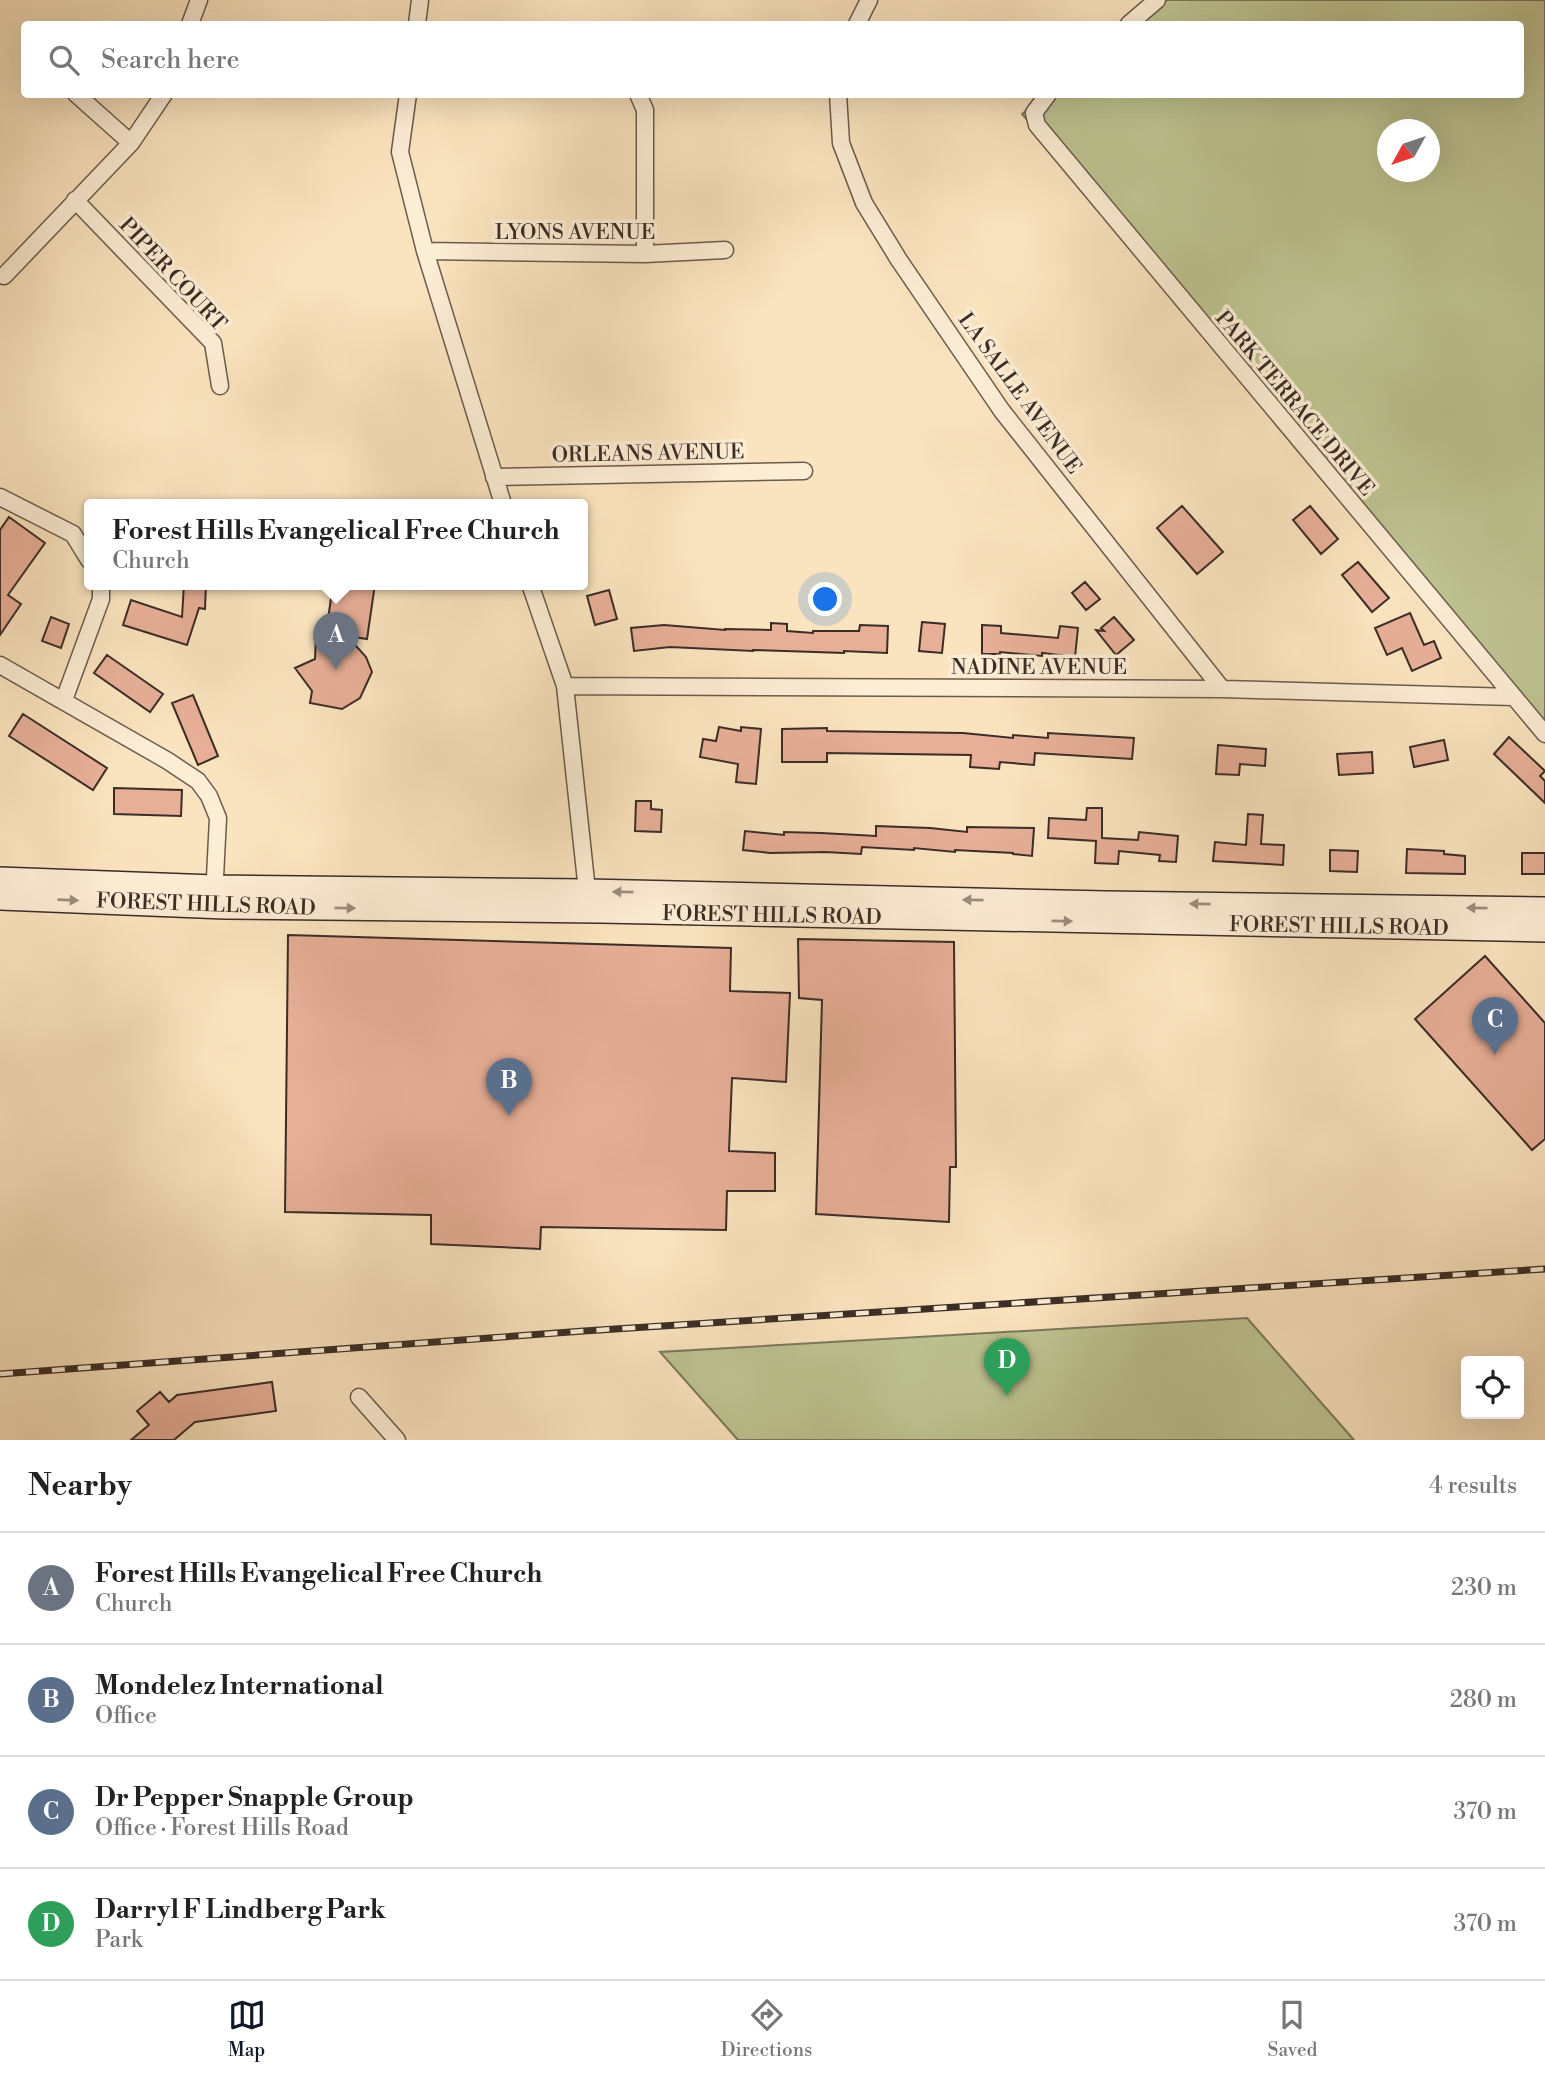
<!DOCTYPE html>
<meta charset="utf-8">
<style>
:root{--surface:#fff;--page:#f6f6f6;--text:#222;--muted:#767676;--line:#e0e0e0;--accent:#111827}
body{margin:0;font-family:"Libre Bodoni",serif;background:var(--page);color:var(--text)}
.controls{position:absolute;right:21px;bottom:21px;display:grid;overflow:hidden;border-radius:7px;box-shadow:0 7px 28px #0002}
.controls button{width:63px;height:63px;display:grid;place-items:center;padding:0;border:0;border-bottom:2px solid var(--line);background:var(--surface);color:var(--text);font:35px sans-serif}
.compass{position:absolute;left:1377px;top:119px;width:63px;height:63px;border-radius:50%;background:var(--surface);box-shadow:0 7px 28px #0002;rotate:230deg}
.you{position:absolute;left:826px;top:600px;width:24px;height:24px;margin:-18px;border:5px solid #fff;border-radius:50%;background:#1a73e8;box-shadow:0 0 0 10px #1a73e833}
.badge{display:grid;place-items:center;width:46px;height:46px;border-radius:50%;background:var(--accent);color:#fff;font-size:23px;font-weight:700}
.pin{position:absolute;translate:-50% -58px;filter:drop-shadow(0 2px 4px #0008)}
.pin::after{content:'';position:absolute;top:37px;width:24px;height:21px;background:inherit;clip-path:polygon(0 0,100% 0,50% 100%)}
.popup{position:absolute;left:84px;top:499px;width:504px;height:91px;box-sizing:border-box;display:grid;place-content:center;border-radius:7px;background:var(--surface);filter:drop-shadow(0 2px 5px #0005);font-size:23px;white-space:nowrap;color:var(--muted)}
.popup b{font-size:26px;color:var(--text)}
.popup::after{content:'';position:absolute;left:50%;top:100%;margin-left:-14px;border:14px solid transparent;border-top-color:var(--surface)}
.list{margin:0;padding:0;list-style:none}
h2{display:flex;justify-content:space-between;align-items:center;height:91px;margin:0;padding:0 28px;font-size:30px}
h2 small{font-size:23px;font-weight:400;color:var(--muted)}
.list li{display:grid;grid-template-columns:46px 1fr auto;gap:21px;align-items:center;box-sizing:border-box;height:112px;padding:0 28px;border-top:2px solid var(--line)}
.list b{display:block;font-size:26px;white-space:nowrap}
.list p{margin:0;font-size:23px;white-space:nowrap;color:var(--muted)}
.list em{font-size:23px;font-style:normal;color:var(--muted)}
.icon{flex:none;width:38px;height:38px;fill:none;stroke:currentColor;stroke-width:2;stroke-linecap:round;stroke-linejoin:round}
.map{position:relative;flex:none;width:1545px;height:1440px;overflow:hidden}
.search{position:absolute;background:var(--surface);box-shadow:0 7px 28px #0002;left:21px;right:21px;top:21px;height:77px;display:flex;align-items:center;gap:18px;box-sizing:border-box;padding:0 24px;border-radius:7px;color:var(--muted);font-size:26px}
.sheet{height:539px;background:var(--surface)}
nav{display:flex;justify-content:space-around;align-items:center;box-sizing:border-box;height:98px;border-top:2px solid var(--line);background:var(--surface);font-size:19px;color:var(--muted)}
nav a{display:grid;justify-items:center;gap:4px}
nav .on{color:var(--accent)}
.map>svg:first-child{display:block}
.green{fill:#bec492;stroke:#7c785c;stroke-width:2;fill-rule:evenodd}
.building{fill:#e7af98;stroke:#3b2d26;stroke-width:2}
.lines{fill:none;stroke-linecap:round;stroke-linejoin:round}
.street-casing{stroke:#6b5b4c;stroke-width:19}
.secondary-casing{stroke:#3b2d26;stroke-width:26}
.street{stroke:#fcedd5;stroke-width:16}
.secondary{stroke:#fcedd5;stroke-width:23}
.rail-casing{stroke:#3b2d26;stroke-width:7}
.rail{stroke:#fcedd5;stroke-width:4.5;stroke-dasharray:13;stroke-linecap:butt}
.oneway{fill:#9c8d7e}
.labels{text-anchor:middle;stroke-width:7;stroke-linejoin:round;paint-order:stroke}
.street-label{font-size:21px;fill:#3b2d26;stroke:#fcedd5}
</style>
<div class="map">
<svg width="1545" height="1440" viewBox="0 0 1545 1440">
<rect width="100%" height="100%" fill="#fae4bf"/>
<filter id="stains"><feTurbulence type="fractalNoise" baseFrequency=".00286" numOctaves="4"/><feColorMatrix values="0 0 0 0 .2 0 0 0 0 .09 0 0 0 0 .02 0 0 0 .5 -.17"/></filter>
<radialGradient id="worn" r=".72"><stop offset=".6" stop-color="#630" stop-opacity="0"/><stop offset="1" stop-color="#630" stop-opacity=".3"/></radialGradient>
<path class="green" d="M1159,0H1545V726L1022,114L1046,94H1520V24H1129ZM1388,130H1430V172H1388Z
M1247,1318L1354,1440H738L660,1352Z"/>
<path class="building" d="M1182,506L1223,552L1197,574L1157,528Z
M1310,506L1338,539L1321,554L1293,520Z
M9,517L45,543L8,595L21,604L0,635V530Z
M1358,562L1389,598L1372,612L1342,575Z
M1085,582L1100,599L1086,610L1072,593Z
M184,584H206L205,609L199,608L187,645L123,625L131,600L182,617Z
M333,584H375L367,639L347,636L366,657L372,672L360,698L342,709L310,703L312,691L295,668L315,659L316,637L325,641Z
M609,590L617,619L595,625L587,596Z
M1410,613L1424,645L1434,641L1441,658L1412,671L1402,648L1387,655L1375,628Z
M51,617L69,624L61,648L42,641Z
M1114,617L1134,640L1116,655L1096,630L1104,631L1101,628Z
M922,622L945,624L942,653L919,651Z
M771,623L787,624V631L813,633V631H859L860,625L888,626L887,653L844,651V653L753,650V651L670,647L634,651L631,628L664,625L725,630V629L771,630Z
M982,625L1001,626V633L1058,638L1060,626L1078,628L1075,657L1042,653V656L1000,652V654H982Z
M107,655L163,694L150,712L94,673Z
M193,695L218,756L198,765L172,703Z
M23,714L107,768L93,790L9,736Z
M719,727L741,731V727L761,729L756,784L736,782L738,764L700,757L703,739L716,741Z
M827,728V731L963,733L1013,738V735L1048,738V733L1134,738L1132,759L1035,753L1034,765L1000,762L999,769L970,767L971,755L827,753V762H782V729Z
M1509,737L1545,771L1540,776L1545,781V803L1494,754Z
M1444,740L1448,760L1414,767L1410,747Z
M1218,745L1266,749L1265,766L1240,764L1239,775L1216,774Z
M1372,752L1373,773L1339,775L1337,754Z
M114,788L182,790L181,816L114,814Z
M636,801H651V809L662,810L661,832L635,831Z
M1087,808H1102V838L1138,840L1139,832L1178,836L1176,862L1159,861L1160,855L1119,851L1118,864L1095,863L1096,841L1048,838L1049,818L1086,820Z
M1248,814L1263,815L1261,844L1284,845L1283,865L1213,861L1215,842L1246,845Z
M876,826L930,828L967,832V827L1034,828L1032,856L1013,854V853L955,850V852L914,848V850L862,847L861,854L825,852L770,853L743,850L745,831L784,835V832L821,833L876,836Z
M1407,849L1444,851V854L1465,856V874L1406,873Z
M1330,850L1358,851L1357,872L1330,871Z
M1522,853H1545V874H1522Z
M288,935L731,948L730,991L790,993L786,1082L732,1078L729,1151L775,1153V1191H727L726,1230L541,1227L540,1249L431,1244V1215L285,1212Z
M798,939L954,942L956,1167H950L949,1222L816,1214L822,1000L799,998Z
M1485,956L1545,1023V1139L1532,1150L1415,1019Z
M272,1382L276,1411L195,1422L174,1440H131L149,1425L137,1411L160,1392L169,1402L177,1395Z"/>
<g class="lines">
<g class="street-casing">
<path id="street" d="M190,24L199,0
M417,24L420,0
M857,24L869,0
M1129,24L1157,0
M76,94L131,143
M408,94L400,152L425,251L503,504
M638,94L645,110V254
M838,94L841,143L864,203L899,260L1002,411L1222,689
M1048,94L1034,113L1037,125L1545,734
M75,200L213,343L220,386
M425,251L645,254L725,250
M4,276L131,143L164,94
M494,477L804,471
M0,497L73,534L89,560
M530,584L565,686L588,900
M0,665L168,761L198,781L209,796L218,818L214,897
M565,686L1222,689L1513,697
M64,700L101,599V584
M359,1397L397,1440"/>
</g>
<g class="secondary-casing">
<path id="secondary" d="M0,879L214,887L588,891L1105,903L1545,909
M0,898L225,907L600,911L1545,930"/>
</g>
<use href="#street" class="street"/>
<use href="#secondary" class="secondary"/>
<g class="rail-casing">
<path id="rail" d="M0,1374L584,1331L1545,1269"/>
</g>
<use href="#rail" class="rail"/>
</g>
<defs><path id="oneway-solid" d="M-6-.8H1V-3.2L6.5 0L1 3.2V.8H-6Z" transform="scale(1.75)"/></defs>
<g class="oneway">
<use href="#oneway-solid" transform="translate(623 892) rotate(-179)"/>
<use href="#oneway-solid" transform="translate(68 900) rotate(2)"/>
<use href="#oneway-solid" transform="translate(973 900) rotate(-179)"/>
<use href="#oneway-solid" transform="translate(1200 904) rotate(-179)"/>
<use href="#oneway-solid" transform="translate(345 908) rotate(1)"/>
<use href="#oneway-solid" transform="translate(1477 908) rotate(-179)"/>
<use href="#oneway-solid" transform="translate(1062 921) rotate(1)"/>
</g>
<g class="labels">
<g class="street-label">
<text x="575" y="239">LYONS AVENUE</text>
<text transform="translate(173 274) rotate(47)" y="7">PIPER COURT</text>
<text transform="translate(1020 393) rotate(54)" y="7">LA SALLE AVENUE</text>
<text transform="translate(1295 403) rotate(50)" y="7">PARK TERRACE DRIVE</text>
<text transform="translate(648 453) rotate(-1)" y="7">ORLEANS AVENUE</text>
<text x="1039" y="674">NADINE AVENUE</text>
<text transform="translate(206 904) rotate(2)" y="7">FOREST HILLS ROAD</text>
<text transform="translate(772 915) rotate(1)" y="7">FOREST HILLS ROAD</text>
<text transform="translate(1339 926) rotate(1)" y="7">FOREST HILLS ROAD</text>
</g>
</g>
<rect width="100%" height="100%" filter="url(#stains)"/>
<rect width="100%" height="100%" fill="url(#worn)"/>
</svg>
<div class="controls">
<button><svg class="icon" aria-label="locate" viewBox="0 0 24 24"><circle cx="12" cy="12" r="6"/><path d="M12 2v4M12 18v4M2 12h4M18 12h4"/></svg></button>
</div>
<svg class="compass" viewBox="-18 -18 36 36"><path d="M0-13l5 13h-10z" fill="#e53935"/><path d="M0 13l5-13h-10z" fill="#767676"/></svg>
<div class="you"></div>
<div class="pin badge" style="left:336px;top:670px;background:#6b7280">A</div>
<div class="popup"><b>Forest Hills Evangelical Free Church</b>Church</div>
<div class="pin badge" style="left:509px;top:1116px;background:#5c6f8a">B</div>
<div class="pin badge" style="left:1495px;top:1055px;background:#5c6f8a">C</div>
<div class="pin badge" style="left:1007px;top:1396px;background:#2e9e5b">D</div>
<div class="search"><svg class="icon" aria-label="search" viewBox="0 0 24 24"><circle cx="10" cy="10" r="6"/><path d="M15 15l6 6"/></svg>Search here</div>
</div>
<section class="sheet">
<h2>Nearby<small>4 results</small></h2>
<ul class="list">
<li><span class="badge" style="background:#6b7280">A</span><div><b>Forest Hills Evangelical Free Church</b><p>Church</p></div><em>230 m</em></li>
<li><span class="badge" style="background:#5c6f8a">B</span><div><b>Mondelez International</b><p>Office</p></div><em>280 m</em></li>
<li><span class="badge" style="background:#5c6f8a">C</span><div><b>Dr Pepper Snapple Group</b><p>Office · Forest Hills Road</p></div><em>370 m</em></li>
<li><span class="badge" style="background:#2e9e5b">D</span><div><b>Darryl F Lindberg Park</b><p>Park</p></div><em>370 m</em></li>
</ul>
</section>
<nav>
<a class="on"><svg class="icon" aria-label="map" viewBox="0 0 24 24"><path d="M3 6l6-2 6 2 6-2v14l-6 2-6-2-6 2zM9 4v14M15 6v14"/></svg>Map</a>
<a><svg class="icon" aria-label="directions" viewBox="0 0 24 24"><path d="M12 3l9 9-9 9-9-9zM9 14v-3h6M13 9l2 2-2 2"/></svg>Directions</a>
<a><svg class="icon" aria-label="saved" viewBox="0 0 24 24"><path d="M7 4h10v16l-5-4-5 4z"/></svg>Saved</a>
</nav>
